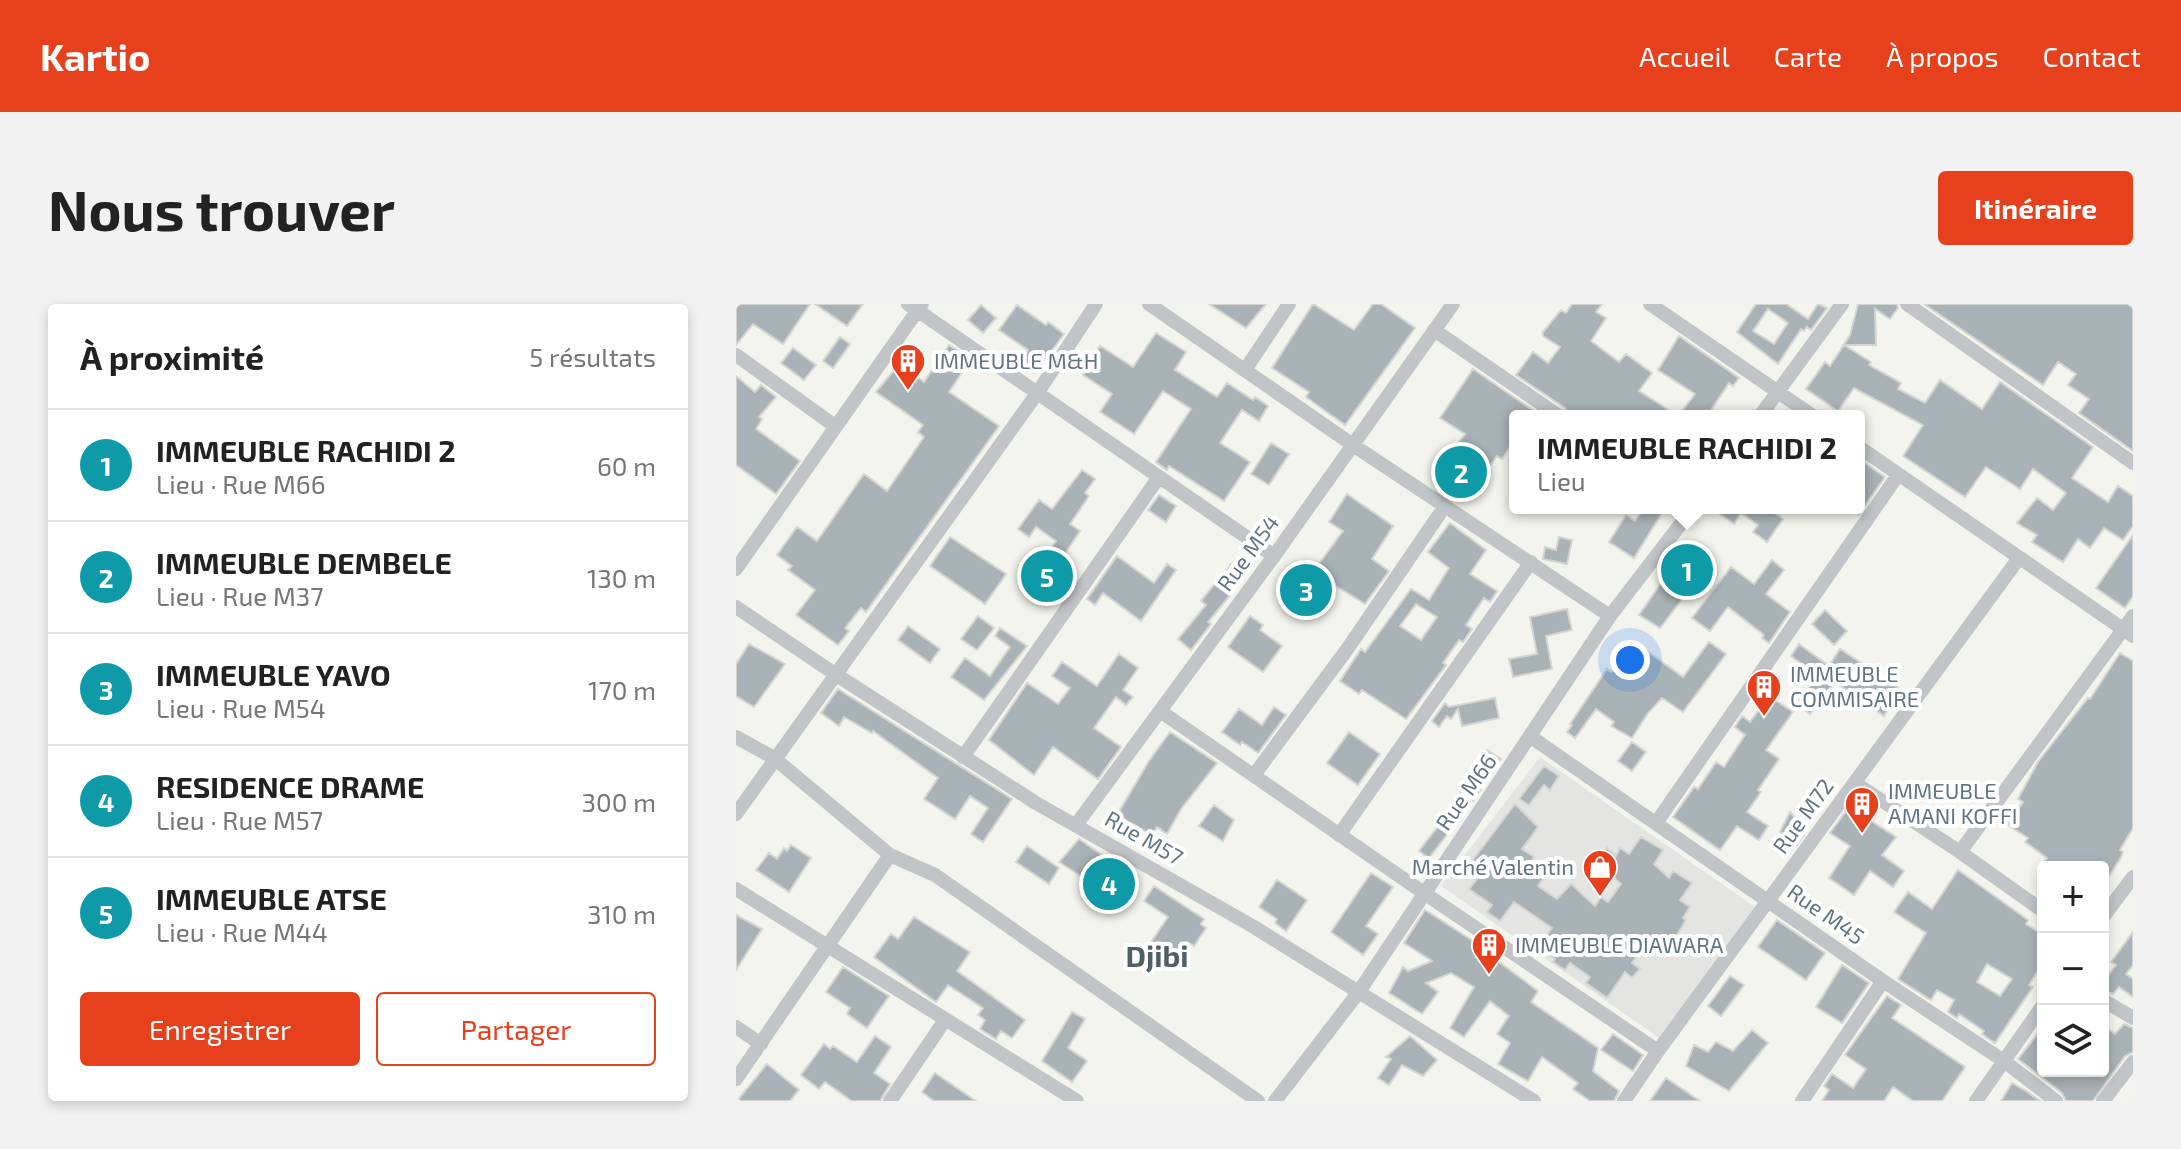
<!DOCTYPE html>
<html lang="fr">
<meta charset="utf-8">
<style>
:root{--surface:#fff;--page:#f2f2f2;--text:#222;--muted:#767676;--line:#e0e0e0;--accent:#e6401d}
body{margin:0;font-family:"Exo 2",sans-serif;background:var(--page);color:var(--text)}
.controls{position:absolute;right:24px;bottom:24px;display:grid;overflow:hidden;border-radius:8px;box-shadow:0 4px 12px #0003}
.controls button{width:72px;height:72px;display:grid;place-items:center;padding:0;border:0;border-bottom:2px solid var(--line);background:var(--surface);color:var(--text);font:40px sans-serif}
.you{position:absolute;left:894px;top:356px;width:28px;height:28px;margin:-20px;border:6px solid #fff;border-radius:50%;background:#1a73e8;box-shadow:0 0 0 12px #1a73e833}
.badge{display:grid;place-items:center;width:52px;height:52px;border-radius:50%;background:var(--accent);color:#fff;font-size:26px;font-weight:700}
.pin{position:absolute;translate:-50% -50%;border:4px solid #fff;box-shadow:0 2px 8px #0006}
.popup{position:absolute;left:773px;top:106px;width:356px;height:104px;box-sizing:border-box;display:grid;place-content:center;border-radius:8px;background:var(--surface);filter:drop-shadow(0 2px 6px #0005);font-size:26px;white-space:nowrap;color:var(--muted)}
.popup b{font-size:30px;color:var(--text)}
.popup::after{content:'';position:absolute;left:50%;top:100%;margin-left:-16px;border:16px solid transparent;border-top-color:var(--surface)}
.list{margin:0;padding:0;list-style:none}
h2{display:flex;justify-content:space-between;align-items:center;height:104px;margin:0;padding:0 32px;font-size:34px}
h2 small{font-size:26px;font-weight:400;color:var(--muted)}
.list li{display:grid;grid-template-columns:52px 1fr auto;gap:24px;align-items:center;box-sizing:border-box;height:112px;padding:0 32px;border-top:2px solid var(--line)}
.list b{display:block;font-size:30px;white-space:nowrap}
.list p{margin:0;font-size:26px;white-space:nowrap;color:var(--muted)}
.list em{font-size:26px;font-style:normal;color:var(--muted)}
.actions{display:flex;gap:16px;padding:24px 32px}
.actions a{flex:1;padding:18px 0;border:2px solid var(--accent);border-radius:8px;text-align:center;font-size:28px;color:var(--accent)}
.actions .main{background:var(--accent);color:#fff}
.icon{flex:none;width:44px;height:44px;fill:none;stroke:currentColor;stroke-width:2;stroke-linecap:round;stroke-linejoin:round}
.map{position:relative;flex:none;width:1397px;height:797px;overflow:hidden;border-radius:8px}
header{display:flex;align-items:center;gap:48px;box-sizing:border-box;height:112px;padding:0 40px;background:var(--accent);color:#fff}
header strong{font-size:38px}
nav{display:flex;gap:44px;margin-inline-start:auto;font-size:28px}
.intro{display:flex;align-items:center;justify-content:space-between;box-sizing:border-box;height:192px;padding:0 48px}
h1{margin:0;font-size:56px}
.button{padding:20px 36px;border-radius:8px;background:var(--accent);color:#fff;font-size:28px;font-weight:700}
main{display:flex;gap:48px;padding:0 48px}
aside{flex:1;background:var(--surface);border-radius:8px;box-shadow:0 4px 12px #0003}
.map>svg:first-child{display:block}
.built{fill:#e4e5e3}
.building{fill:#a9b2b6;stroke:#d5d5d2;stroke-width:2;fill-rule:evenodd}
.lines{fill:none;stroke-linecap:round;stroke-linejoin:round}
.minor{stroke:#c1c5c8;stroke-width:14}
.labels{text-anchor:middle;stroke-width:8;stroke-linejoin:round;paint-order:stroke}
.poi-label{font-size:22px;fill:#627581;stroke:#fff;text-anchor:start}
.street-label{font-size:22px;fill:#627581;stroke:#fff}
.district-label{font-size:30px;font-weight:bold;fill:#505e66;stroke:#fff}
</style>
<header>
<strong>Kartio</strong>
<nav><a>Accueil</a><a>Carte</a><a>À propos</a><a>Contact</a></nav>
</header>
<div class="intro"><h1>Nous trouver</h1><a class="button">Itinéraire</a></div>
<main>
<aside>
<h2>À proximité<small>5 résultats</small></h2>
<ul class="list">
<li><span class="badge" style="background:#0f9aa8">1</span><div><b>IMMEUBLE RACHIDI 2</b><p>Lieu · Rue M66</p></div><em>60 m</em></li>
<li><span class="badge" style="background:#0f9aa8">2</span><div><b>IMMEUBLE DEMBELE</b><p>Lieu · Rue M37</p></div><em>130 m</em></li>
<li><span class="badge" style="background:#0f9aa8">3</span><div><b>IMMEUBLE YAVO</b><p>Lieu · Rue M54</p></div><em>170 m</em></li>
<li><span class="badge" style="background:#0f9aa8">4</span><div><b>RESIDENCE DRAME</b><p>Lieu · Rue M57</p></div><em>300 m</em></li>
<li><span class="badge" style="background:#0f9aa8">5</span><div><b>IMMEUBLE ATSE</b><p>Lieu · Rue M44</p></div><em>310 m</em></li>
</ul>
<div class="actions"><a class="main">Enregistrer</a><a>Partager</a></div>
</aside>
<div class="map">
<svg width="1397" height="797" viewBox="0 0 1397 797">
<rect width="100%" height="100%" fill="#f4f4ef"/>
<path class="built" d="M804,453L1022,605L926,736L705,582Z"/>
<path class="building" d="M0,0H74L47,40L17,20L0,41Z
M79,0H127L111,22Z
M473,0H530L510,24Z
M577,0L618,26L637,0H645L679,24L609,121L570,93L573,88L536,64Z
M836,0H866L860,8L870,14L855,37L883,58L890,50L916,69L903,87L942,112L959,90L922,66L943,32L1003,74L997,82L993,79L971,112H833L829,104L780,71L797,48L812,59L824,43L807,32V28L825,6L830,9Z
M1020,0H1050L1072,15L1082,0L1091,4L1075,26L1071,23L1068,27L1065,25L1042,60L1001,28ZM1032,5L1052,19L1038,40L1017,27Z
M1122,0H1161L1162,4L1154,15L1139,5L1140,41H1108L1135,58L1133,61L1165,79L1162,85L1189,99L1204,76L1246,105L1264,78L1357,143L1336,174L1372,198L1382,182L1397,192V222L1387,236L1368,224L1354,244L1342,235L1327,258L1296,238L1301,231L1281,219L1301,194L1317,206L1330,189L1297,165L1284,185L1250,163L1229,193L1167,152L1187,121L1118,84L1102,107L1070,85L1089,58L1094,62L1114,31Z
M1188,0H1392L1397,4V147L1343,109L1353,95L1332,81L1340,70L1322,58L1307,81Z
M245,1L260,14L247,29L232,16Z
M281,1L310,21L312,18L328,30L299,69L284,57L292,46L263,26Z
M420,29L450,48L439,66L481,93L491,79L517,96L519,93L532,102L523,117L506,106L484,139L514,158L488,197L433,162L431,166L420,158L455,105L427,87L398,130L364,108L376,90L347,71L364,42L397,63Z
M104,33L114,40L97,64L87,57Z
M213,41L235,55L213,88L263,122L130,308L125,304L109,324L113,327L102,341L60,311L79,286L52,266L56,262L41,251L61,223L81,237L128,170L151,187L188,133L182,128L187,121L140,88L163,60L188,78Z
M57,44L80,61L68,76L45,59Z
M737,65L805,112H779V135L766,155L761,152L729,196L697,173L729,130L704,114Z
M0,72L19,88L25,81L40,93L23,113L26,115L20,125L64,157L40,190L0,161Z
M535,139L553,150L533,181L515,170Z
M1123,155L1149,173L1123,210Z
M346,166L359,175L349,189L353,192L334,220L344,227L324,257L333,263L310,296L289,281L320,237L300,223L293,233L282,225L303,196L316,205Z
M611,190L657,222L636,255L653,267L629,300L587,274L570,306L553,297L570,266L576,269L607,227L593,218Z
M423,191L440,202L430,218L412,206Z
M908,204H929L898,254L873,238L890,211L899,217Z
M976,204H1032L1047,215L1031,238L1017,228L1022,221L1005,209L998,220Z
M714,219L750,246L734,270L761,287L754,298L748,294L730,321L736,325L727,338L723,336L707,359L710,361L670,415L626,386L623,390L604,377L625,345L629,348L675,285L693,296L713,264L692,248ZM680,300L701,313L685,336L664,322Z
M1397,231V292L1389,304L1360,284Z
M214,233L270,270L249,300L194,262Z
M823,233L836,236L831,260L807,255L809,243L820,246Z
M950,243L974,259L924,324L903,311Z
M381,252L418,279L431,260L440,266L405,317L367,289L359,301L351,295Z
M1036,256L1048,266L1030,290L1054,308L1033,339L1026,334L1028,331L992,303L974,327L956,314L995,263L1018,280Z
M495,260L507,267L494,288L496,289L472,318L475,320L455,346L442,335L470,301L465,297L481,277L483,279Z
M831,305L836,326L810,332L816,365L777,373L773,355L801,350L794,313Z
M1089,306L1111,327L1098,341L1076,320Z
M242,312L258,324L241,346L225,335Z
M514,312L527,321L524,326L546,342L527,368L492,343Z
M172,322L204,345L194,359L162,336Z
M264,324L291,342L248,396L215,373L229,354L254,372L274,343L259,332Z
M897,337L947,373L973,338L990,350L947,408L926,394L912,409L896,434L875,422L878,418L860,405L839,434L831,428L836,421L834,420L871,365L875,368Z
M13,340L49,360L18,403L0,392V360Z
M1063,340L1093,362L1104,345L1164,385L1148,412L1099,378L1074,410L1061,399L1082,372L1055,352Z
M1384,349L1397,357V524L1384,546L1387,548L1384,555L1367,582V563H1305L1311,554L1289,538L1292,534L1272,521L1287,498L1282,495L1302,458L1352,394L1354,395Z
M383,350L402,364L387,386L397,393L390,401L380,393L358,424L385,443L362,475L317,443L298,471L253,436L291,379L322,400L334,384L316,372L326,358L361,382Z
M102,385L276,495L247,538L235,530L252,504L234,492L219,515L188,495L202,474L137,427L136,429L108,413L103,422L85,409Z
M1033,392L1057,408L1030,446L1043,455L1022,486L1025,488L1011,508L1032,522L1023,536L1001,522L984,546L937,513L958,483L962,485L980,458L988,463L1009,431L999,423L1006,412L1014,418Z
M759,394L763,414L726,422L722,405L715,415L711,412L703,423L696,417L709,399L713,403Z
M538,403L550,411L522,449L506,438L504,441L486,428L503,405L526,421Z
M434,428L481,459L445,505L431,530L421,523L416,531L381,511L413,457Z
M613,428L644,450L622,481L591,459Z
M896,438L910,448L896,467L882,457Z
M751,446L765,455L737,497L724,488Z
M808,462L823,472L814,486L808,481L793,501L783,495Z
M779,500L802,523L786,545L798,553L791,562L808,573L802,582L821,595L835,580L859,602L865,593L872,598L885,580L870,567L863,574L855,565L857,560L871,544L880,552L884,544L893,550L905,533L927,546L918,560L933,574L937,567L956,579L944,596L954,603L947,614L950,616L941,631L932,644L916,632L896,659L904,665L896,674L889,668L871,694L850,679L854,673L834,659L829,666L817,658L819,655L802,643L816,624L778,598L764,617L751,608L756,601L733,585L742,574L730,565Z
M478,501L498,516L487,537L463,522Z
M1113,503L1160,533L1146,551L1168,567L1157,583L1134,567L1118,591L1093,574L1114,542L1094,529Z
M1054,508L1070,527L1061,541L1044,528Z
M703,521L713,528L693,554L683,547Z
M343,535L366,551L361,559L395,577L381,600L351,582L354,578L323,558Z
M55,541L75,554L53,588L20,566L33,549L41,555L48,544L51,547Z
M291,542L323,564L313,580L280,558Z
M1222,566L1292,616L1290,620L1307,631V659L1293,681L1297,683L1259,739L1246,730L1248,727L1223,710L1221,714L1212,708L1218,696L1201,686L1195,696L1162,675L1190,629L1158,608L1172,588L1196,605ZM1251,660L1276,675L1264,692L1241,678Z
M635,569L657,583L630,622L642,630L627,651L595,628Z
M541,576L571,596L550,627L539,619L541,615L523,603Z
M418,582L468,615L465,620L470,624L458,642L455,640L444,658L424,647L418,654L409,647L432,613L408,597Z
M689,606L748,644L747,646L802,687L795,698L862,744L857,767L883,787L878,797H854L837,785L842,779L806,753L792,777L762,760L774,739L761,730L773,712L754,697L728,733L714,724L738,683L715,669L690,679L702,688L686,710L653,689L667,663L672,667L696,657L668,639Z
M0,611L26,625L0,666Z
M178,613L234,648L221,667L289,716L276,734L265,727L260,735L244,725L249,716L242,711L247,704L212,681L200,698L138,653L155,630L162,635Z
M1041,616L1089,649L1070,676L1022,643Z
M1397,628V661L1390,670L1397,675V693L1383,683L1377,690L1367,686V678L1380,661L1375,658Z
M1106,661L1133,679L1106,719L1080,703Z
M107,663L153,692L131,724L111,710L114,704L90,688Z
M994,672L1008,681L985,712L972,702Z
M1151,692L1165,701L1156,714L1229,763L1206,797H1177L1157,783L1148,797H1086L1093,786L1088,782L1096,770L1117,784L1130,765L1109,751Z
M336,708L349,715L332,744L351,757L336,778L306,757Z
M1388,720L1397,724V748L1389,752L1357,797H1330L1326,789L1282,755L1307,723V767H1367V721L1379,730Z
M1016,726L1032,739L993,787L950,762L958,741L972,748L980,738L997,747Z
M877,730L907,751L897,767L865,746Z
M139,732L155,743L138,769L154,780L144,797H116L89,778L83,785L65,771L88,740L94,745L97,742L121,758Z
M674,732L701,756L687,772L666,761L653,781L642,774L655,755L650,753Z
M31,760L63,786L54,797H1Z
M199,769L240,797H198L186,788Z
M930,774L964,797H914Z
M1276,779L1290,787L1304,797H1265Z"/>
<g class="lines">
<path class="minor" d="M172,0L538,252
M413,0L617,141L874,312
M914,0L1077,112
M1171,0L1397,159
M698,26L823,112
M0,51L99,122
M509,66L553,0
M1024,112L1106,0
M1123,143L1397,332
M0,265L186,0
M0,303L99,370L300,499L518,623L798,797
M424,407L688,589L922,747
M0,433L38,454L154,551L199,571L522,797
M795,433L1147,677L1268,757L1320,797
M227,453L423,173
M518,471L612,344L709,202
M1119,479L1224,548L1307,607
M0,510L302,88L360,0
M920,519L1162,171
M340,521L538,252L717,0
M603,531L795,258
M1224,548L1397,312
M0,585L341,797
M1367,613L1397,573
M1367,696L1397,714
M0,723L25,740
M0,775L154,551
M154,797L209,716
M539,797L622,689L874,312L957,204
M888,797L922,747L1283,254
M1066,797L1147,677
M1240,797L1307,701
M1367,797L1397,758"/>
</g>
<defs>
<g id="building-pin" transform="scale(1.8)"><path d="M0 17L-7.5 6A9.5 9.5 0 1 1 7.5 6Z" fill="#e6401d" stroke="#fff"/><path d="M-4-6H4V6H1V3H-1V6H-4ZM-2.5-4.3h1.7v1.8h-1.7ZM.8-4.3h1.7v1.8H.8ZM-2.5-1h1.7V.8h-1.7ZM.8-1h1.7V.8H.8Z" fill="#fff"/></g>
<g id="shop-pin" transform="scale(1.8)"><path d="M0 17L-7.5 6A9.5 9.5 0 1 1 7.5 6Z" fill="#e6401d" stroke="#fff"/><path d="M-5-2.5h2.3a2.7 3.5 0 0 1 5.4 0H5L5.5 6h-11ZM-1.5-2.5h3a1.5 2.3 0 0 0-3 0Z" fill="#fff"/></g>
</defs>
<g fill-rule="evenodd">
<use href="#building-pin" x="172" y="57"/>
<use href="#building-pin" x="1028" y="383"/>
<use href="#building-pin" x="1126" y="500"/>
<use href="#shop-pin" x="864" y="563"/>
<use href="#building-pin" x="753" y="641"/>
</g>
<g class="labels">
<g class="poi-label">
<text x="198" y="65">IMMEUBLE M&amp;H</text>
<text x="1054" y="378">IMMEUBLE<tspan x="1054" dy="25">COMMISAIRE</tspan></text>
<text x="1152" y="495">IMMEUBLE<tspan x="1152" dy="25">AMANI KOFFI</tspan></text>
<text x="838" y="571" text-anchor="end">Marché Valentin</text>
<text x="779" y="649">IMMEUBLE DIAWARA</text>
</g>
<g class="street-label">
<text transform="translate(512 249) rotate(-54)" y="8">Rue M54</text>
<text transform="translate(730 488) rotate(-55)" y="8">Rue M66</text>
<text transform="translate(1067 512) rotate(-54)" y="8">Rue M72</text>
<text transform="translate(408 534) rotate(30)" y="8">Rue M57</text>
<text transform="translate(1090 610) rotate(35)" y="8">Rue M45</text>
</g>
<g class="district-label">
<text x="421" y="663">Djibi</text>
</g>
</g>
</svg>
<div class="controls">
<button>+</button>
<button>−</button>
<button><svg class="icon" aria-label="layers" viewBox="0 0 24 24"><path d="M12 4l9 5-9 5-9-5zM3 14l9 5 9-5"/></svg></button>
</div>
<div class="you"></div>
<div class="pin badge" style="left:951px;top:266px;background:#0f9aa8">1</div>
<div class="popup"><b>IMMEUBLE RACHIDI 2</b>Lieu</div>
<div class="pin badge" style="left:725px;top:168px;background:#0f9aa8">2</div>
<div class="pin badge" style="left:570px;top:286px;background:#0f9aa8">3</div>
<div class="pin badge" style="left:373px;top:580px;background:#0f9aa8">4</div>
<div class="pin badge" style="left:311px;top:272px;background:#0f9aa8">5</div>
</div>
</main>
